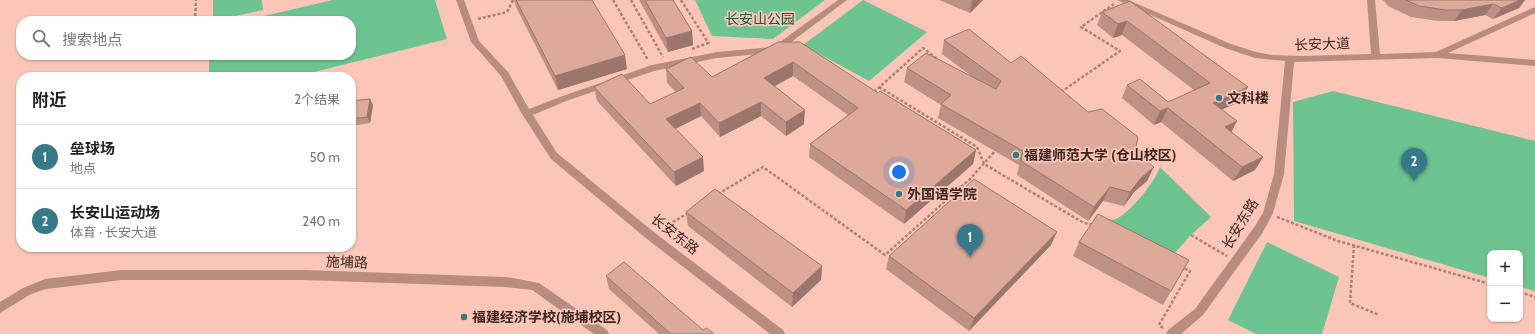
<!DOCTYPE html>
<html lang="zh">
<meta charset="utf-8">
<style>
:root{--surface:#fff;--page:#f2f2f2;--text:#222;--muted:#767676;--line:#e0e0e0;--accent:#367989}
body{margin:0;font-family:Cabin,"Noto Sans SC",sans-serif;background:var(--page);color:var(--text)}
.controls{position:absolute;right:12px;bottom:12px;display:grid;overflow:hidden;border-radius:8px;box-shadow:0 1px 3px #0004}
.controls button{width:36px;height:36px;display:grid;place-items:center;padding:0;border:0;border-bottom:1px solid var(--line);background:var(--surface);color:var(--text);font:20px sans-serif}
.you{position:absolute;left:899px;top:172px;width:14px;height:14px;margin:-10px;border:3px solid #fff;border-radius:50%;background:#1a73e8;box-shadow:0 0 0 6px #1a73e833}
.badge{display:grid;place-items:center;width:26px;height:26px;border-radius:50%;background:var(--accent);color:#fff;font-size:13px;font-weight:700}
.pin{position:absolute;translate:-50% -33px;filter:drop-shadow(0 1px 2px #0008)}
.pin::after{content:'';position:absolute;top:21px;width:14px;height:12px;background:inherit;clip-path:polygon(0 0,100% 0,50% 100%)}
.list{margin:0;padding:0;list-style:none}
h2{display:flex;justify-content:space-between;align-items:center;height:52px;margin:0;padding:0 16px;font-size:17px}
h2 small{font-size:13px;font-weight:400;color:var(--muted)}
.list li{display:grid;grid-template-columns:26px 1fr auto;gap:12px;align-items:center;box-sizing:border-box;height:64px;padding:0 16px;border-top:1px solid var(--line)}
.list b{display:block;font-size:15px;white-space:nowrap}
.list p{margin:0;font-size:13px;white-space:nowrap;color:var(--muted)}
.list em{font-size:13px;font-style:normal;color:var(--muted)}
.icon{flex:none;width:22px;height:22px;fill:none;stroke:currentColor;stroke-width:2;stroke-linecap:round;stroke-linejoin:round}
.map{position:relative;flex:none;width:1535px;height:334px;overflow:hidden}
.search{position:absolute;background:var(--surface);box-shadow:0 1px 3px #0004;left:16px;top:16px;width:340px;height:44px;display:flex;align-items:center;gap:10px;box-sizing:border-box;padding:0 14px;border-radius:16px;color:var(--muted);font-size:15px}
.panel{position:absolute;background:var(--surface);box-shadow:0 1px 3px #0004;left:16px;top:72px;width:340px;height:180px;border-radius:16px}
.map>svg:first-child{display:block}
.green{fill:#6dc490}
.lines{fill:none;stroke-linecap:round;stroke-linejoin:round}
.path{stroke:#a98277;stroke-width:2.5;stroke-dasharray:3 2;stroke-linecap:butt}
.minor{fill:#b88c80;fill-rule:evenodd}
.wall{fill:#bd9185}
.shaded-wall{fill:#9a766c}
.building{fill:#dca99b;stroke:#9a766c}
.poi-dot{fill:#367989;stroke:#fbc6b8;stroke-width:1.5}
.labels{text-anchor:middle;stroke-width:3.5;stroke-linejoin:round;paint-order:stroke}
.park-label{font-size:14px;fill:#125b37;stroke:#fbc6b8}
.street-label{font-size:14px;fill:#3a2621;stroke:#fbc6b8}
.poi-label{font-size:14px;font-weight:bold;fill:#3a2621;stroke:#fbc6b8;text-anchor:start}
</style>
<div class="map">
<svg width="1535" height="334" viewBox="0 0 1535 334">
<rect width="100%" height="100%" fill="#fbc6b8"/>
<path class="green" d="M213,0H262L263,10L213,21Z
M333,0H435L447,39L294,77H209V55H351V21H242Z
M695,0H825L773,39L712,36Z
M863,0L927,32L869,81L803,45Z
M1333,91L1535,141V291L1520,287V253H1490V278L1294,221L1293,102Z
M1160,167L1211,217L1191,235L1174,254L1096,220C1102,219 1113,221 1118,218C1132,210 1155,182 1160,167Z
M1267,242L1339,277L1322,334H1256L1228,320Z"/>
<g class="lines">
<path class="path" d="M613,0L648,60
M631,0L663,57
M681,0L709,44
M478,19L507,12L513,0
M195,21L196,0
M692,49L708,43
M879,87L977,147L984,164L1084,223L1094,225
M874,92L923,48L941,62
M1061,92L1120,51L1081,27L1114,4
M718,194L763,167L885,255L970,179L995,151
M1277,217L1338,241L1490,284
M660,230L688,213
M1191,235L1227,256
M1354,245L1350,303L1379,315
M1520,292L1535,297
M1163,328L1159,325L1190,271L1183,268"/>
<path class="minor" d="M456,0H464L479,41L508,72L529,109L560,97L652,65L717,52L773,47L838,0H847L778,52L717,58L654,71L566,101L533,115L557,153L655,233L783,330L785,334H770L647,239L551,159L522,114L501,76L471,42Z
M1117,0H1128L1231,44L1256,52L1272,55L1301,56L1371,54L1367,0H1375L1380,54L1436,52L1535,7V13L1448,53L1535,60V66L1437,58L1294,62L1284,174L1273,213L1263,232L1203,315L1181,334H1166L1168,330L1195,309L1255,226L1263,213L1274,174L1285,61L1255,58L1225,48Z
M122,270H304L506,277L539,283L607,330L609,334H594L532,290L506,287L304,280H122L46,289L31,294L0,313V302L23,288L45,279Z"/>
</g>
<path class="wall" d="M514,0H592L627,69L558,90L516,7Z
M639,0H673L692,31L693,45L668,52Z
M939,0H983L970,13Z
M1383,0H1525L1519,8L1493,19L1485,15L1454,21H1438L1411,17L1388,6Z
M1130,1L1241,101L1222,109L1231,132L1263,157L1255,170L1233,181L1161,122L1154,125L1122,98L1127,85L1168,102L1194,90L1122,35L1113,38L1097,25L1102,12Z
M944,40L1011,63L1135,151L1147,181L1134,192L1124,206L1103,201L1088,221L1017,175L1019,165L938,118L941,105L904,82L907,68L974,78L942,54Z
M778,42L878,93L976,150L973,164L904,224L809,157L810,144L848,115L793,76L774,86L804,124L786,136L761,116L720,137L701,116L675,129L704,171L676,186L597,101L594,87L650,104L676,92L667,83L666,69L712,77Z
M370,99L373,105L370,123L351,126V101Z
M686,212L822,266L821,280L792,307L688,226Z
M1079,242L1171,291L1163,305L1073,256Z
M1051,245L969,331L886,269L889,256Z
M606,276L703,330L714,334H659L609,289Z"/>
<path class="shaded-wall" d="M972,0H983L970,13Z
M1520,0H1525L1519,8L1493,19L1502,8Z
M1493,4L1485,15L1454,21L1462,10Z
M1127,21L1122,35L1113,38L1118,24Z
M692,31L693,45L668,52L666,38Z
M625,55L627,69L558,90L555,76Z
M793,62V76L764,92V78Z
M1248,87L1241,101L1206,117L1213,103Z
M370,99L373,105L370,123L367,117Z
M761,102V116L720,137L719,123Z
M700,103L701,116L667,133L666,119Z
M1168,108L1161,122L1154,125L1160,111Z
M805,110L804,124L786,136V122Z
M1237,121L1230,135L1225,127Z
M976,150L973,164L904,224L906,210Z
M703,157L704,171L676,186L674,172Z
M1263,157L1255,170L1233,181L1242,167Z
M1154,167L1147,181L1134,192L1124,206L1130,192L1141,178Z
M1110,187L1103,201L1088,221L1094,207Z
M1057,232L1051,245L969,331L974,318Z
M822,266L821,280L792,307L793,293Z"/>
<path class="building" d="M516,0H592L625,55L555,76Z
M645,0H673L692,31L666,38Z
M1406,0H1520L1502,8L1493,4L1462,10H1446L1419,6Z
M1130,1L1248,87L1213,103L1237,121L1225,127L1263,157L1242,167L1168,108L1160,111L1127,85L1140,79L1168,102L1210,83L1127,21L1118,24L1102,12Z
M969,29L1011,63L1021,56L1088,112L1102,109L1138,137L1135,151L1154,167L1141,178L1130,192L1110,187L1094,207L1021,161L1023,151L941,104L951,95L907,68L926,53L996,89L1001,81L944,40Z
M778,42H800L878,93L880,91L976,150L906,210L810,144L858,108L793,62L764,78L805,110L786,122L761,102L719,123L700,103L666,119L703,157L674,172L594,87L622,74L650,104L684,88L666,69L691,57L712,77Z
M370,99L367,117L351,119V101Z
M974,179L1057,232L974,318L889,256Z
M715,189L822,266L793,293L686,212Z
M1098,214L1189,260L1171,291L1079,242Z
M624,262L703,330L707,328L714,334H671L606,276Z"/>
<g class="poi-dot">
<circle cx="1219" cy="98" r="4"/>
<circle cx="1016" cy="155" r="4"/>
<circle cx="899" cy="194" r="4"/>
<circle cx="464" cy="317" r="4"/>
</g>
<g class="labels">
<g class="park-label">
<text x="760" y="24">长安山公园</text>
</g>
<g class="street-label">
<text transform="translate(1322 44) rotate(-2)" y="5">长安大道</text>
<text transform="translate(1240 224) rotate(-59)" y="5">长安东路</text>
<text transform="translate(675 234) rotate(38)" y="5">长安东路</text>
<text transform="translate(347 262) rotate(2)" y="5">施埔路</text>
</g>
<g class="poi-label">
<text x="1227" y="103">文科楼</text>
<text x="1024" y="160">福建师范大学 (仓山校区)</text>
<text x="907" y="199">外国语学院</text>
<text x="472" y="322">福建经济学校(施埔校区)</text>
</g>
</g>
</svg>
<div class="controls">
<button>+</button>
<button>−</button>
</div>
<div class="you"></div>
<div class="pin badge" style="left:970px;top:257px">1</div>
<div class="pin badge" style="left:1414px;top:181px">2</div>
<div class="search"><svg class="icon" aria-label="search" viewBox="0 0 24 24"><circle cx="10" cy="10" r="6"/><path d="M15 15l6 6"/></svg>搜索地点</div>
<section class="panel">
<h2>附近<small>2个结果</small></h2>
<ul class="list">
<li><span class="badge">1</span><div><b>垒球场</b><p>地点</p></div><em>50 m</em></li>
<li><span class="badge">2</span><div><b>长安山运动场</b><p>体育 · 长安大道</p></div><em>240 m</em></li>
</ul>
</section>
</div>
